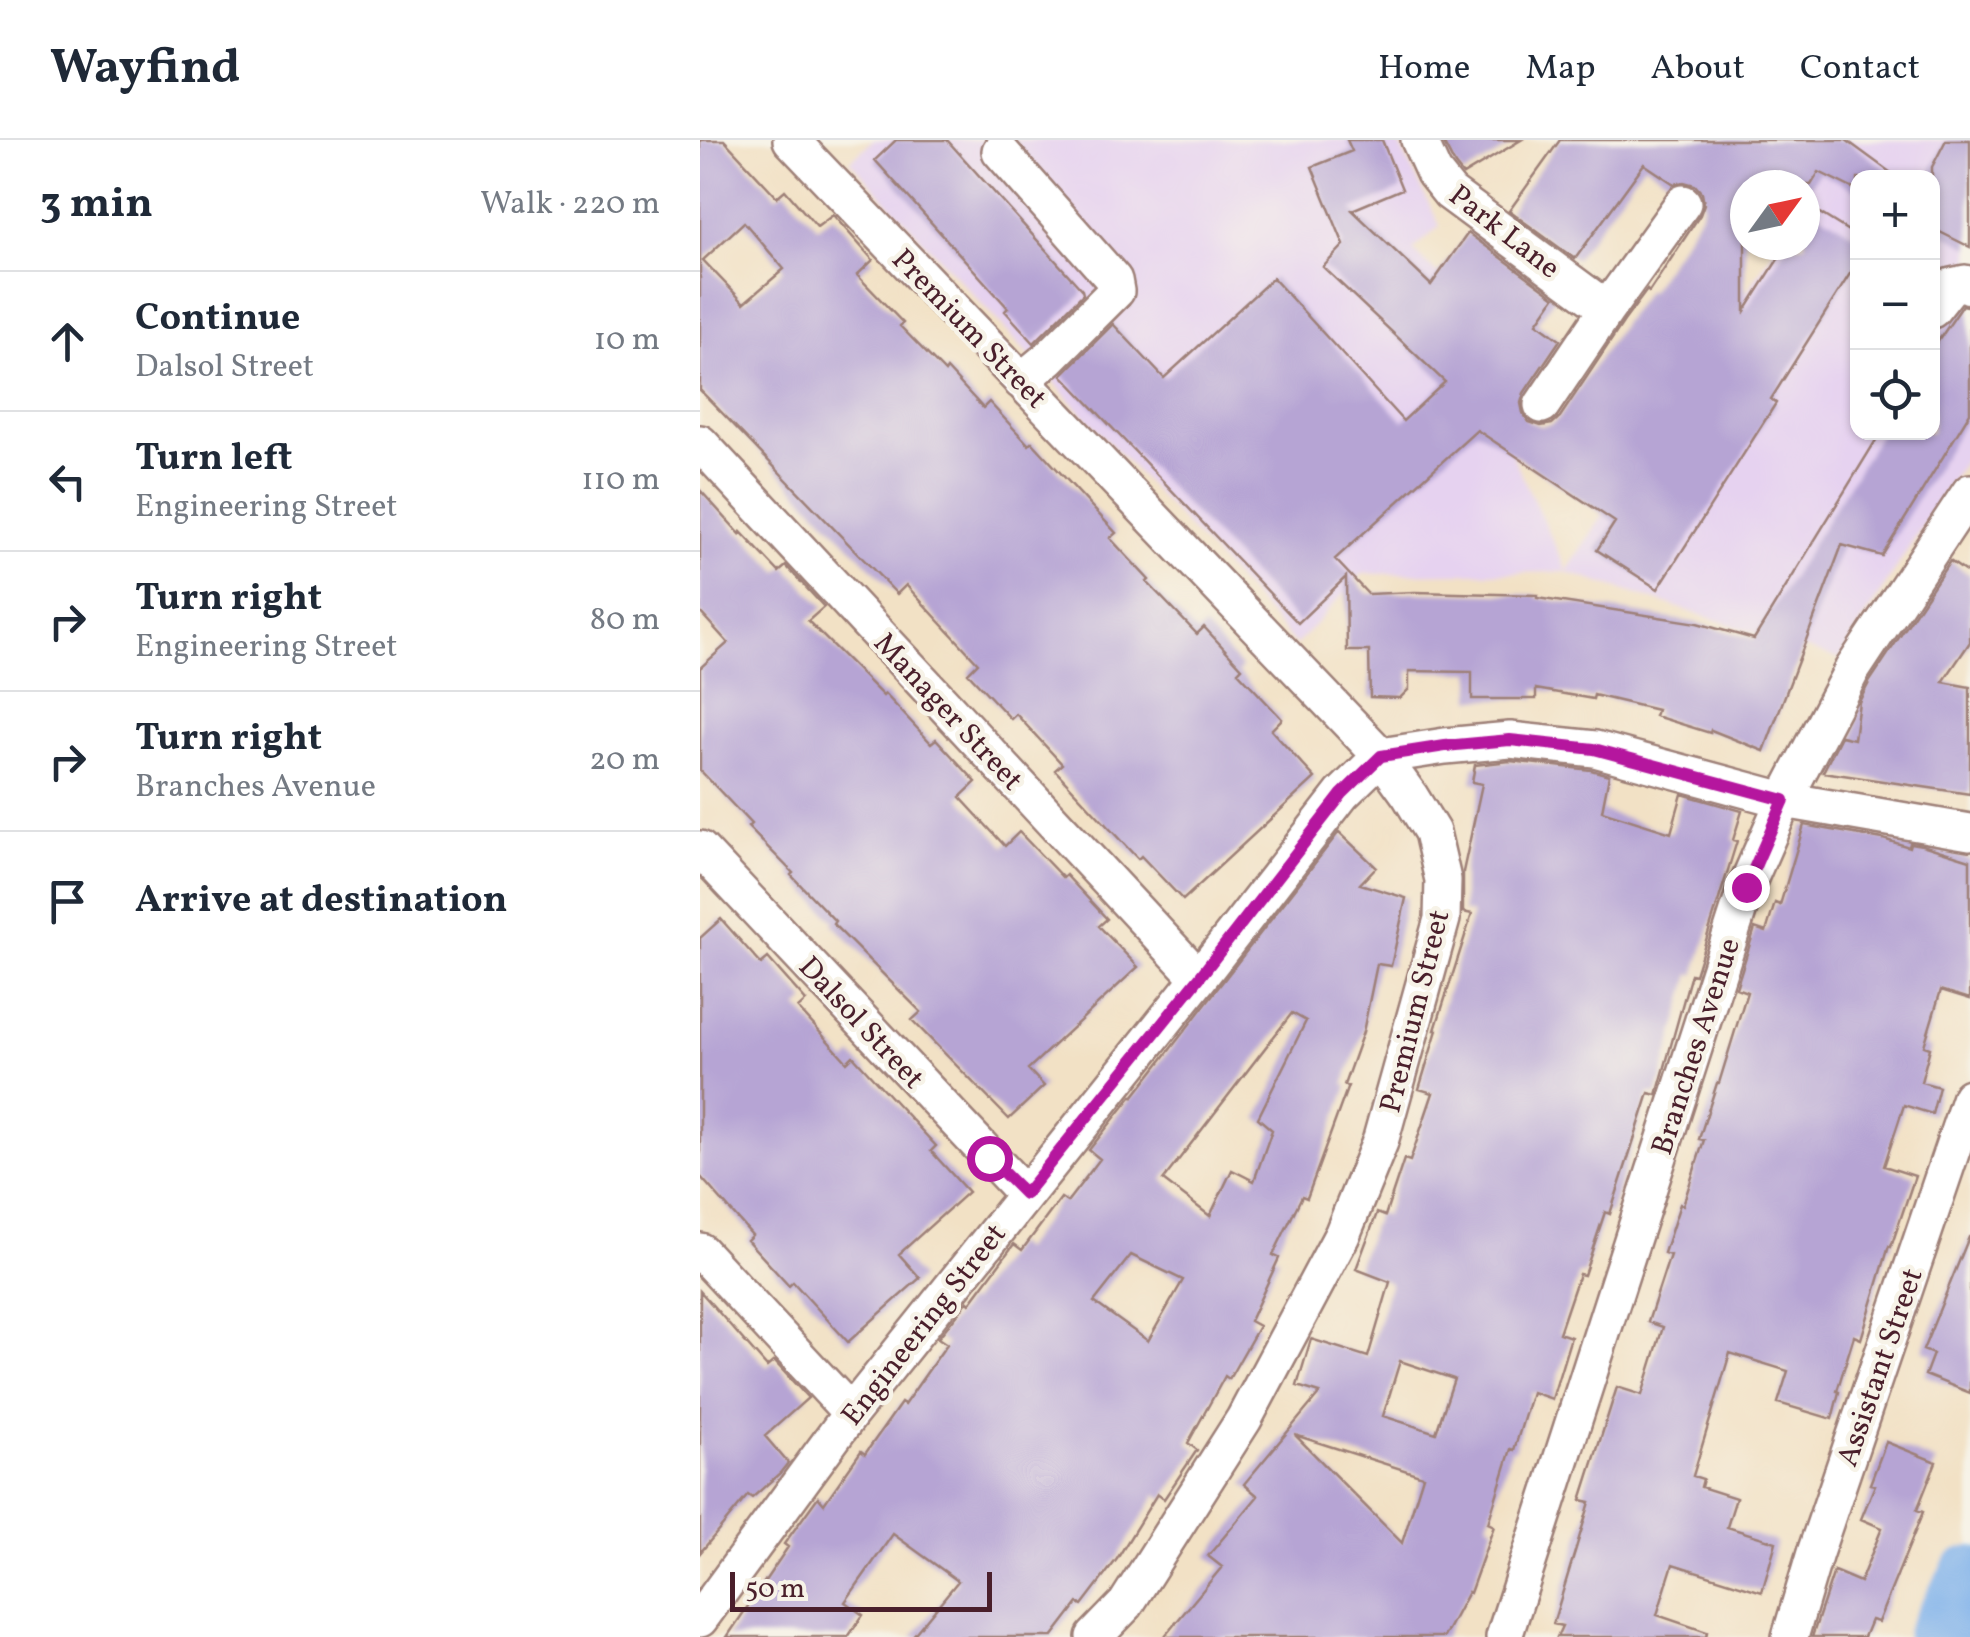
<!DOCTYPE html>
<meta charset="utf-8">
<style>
:root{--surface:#fff;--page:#f6f6f7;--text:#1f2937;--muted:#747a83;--line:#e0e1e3}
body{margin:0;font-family:Vollkorn,serif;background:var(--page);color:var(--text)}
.controls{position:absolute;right:30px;top:30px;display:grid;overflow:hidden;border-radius:20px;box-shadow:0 2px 8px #0004}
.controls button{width:90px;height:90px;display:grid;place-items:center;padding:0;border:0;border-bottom:2px solid var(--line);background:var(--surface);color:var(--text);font:50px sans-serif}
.compass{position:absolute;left:1030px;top:30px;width:90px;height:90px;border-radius:50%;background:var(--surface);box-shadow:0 2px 8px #0004;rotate:57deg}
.scale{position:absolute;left:30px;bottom:25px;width:262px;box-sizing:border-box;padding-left:10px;border:5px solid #4a1f2b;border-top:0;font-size:28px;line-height:35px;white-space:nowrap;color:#4a1f2b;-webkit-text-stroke:8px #f7f3e8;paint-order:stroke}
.stop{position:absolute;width:30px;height:30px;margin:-22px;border:8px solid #b5179e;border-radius:50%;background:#fff}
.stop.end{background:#b5179e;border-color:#fff;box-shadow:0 2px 10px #0008}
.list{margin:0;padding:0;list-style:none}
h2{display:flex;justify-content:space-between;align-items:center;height:130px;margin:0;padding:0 40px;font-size:42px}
h2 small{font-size:32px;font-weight:400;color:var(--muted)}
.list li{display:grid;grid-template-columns:65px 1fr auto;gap:30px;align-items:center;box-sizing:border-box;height:140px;padding:0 40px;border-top:2px solid var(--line)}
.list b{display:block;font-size:38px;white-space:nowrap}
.list p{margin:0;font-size:32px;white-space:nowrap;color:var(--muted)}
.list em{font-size:32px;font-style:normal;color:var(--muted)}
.icon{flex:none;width:55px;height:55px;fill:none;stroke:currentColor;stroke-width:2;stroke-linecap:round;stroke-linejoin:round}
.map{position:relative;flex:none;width:1270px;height:1497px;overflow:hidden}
header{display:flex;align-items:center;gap:60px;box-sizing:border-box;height:140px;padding:0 50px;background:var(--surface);border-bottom:2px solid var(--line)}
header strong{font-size:48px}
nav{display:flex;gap:55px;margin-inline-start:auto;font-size:35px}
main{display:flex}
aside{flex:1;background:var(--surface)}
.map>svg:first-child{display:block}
.built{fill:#e6d2f0;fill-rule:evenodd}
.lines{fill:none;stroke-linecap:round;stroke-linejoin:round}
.river{stroke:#7eb1eb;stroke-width:62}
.building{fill:#b6a4d4;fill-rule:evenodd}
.minor-casing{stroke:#9e8078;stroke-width:40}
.minor{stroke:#fff;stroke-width:35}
.route{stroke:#b5179e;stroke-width:12}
.labels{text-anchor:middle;stroke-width:9;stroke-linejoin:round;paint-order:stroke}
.street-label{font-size:30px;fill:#4a1f2b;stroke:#f7f3e8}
</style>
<header>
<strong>Wayfind</strong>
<nav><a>Home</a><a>Map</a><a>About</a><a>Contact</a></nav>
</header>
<main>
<aside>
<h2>3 min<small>Walk · 220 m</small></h2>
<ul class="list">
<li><svg class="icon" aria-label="ahead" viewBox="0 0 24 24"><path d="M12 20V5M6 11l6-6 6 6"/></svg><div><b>Continue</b><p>Dalsol Street</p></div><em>10 m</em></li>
<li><svg class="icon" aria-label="left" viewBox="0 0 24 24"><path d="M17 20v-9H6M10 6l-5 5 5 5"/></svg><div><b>Turn left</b><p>Engineering Street</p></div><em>110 m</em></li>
<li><svg class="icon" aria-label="right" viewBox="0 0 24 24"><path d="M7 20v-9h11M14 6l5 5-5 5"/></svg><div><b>Turn right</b><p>Engineering Street</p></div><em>80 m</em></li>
<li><svg class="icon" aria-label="right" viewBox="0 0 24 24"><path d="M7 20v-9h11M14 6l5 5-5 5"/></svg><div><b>Turn right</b><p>Branches Avenue</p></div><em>20 m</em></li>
<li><svg class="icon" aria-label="arrive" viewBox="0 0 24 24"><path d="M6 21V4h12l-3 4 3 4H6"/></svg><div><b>Arrive at destination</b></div></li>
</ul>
</aside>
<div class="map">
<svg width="1270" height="1497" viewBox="0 0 1270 1497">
<rect width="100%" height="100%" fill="#f7f3e8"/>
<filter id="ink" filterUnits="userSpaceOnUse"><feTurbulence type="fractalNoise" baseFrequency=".01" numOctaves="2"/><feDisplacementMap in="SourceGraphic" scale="20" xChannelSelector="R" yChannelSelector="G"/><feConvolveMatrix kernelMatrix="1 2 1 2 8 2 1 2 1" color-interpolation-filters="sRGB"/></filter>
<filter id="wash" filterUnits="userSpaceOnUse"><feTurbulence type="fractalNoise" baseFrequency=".0048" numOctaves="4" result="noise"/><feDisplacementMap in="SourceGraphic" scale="40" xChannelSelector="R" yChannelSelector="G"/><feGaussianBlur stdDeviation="2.25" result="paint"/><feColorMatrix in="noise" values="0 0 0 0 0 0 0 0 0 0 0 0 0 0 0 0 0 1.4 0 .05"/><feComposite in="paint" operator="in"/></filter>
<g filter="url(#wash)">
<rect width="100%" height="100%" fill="#f2e1c5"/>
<path class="built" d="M173,0H697L740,86L713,110L776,172L798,285L867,431L1077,105H1105V61L1107,57L1105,55V45L1027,0H1270V311L1139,519L866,432L662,434L596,505L150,21ZM1158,38H1232V292H1158Z"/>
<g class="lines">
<path class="river" d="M1237,1497L1270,1437"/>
</g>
<g id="blocks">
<path class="building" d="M0,0H24L77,57L85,50L117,87L133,75L173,120L157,135L203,183L200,186L245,232L247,229L283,268L289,262L329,305L332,302L416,393L410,398L449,440L447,442L497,494L504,487L542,528L538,532L582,579L571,590L615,638L483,760L441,716L438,719L355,630L362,624L316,574L311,579L268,533L278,523L206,445L197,454L0,250ZM44,82L84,129L44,163L3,120Z
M196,0H247L382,150L383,154L334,203L305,171L308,168L175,20Z
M647,0H682L702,49L652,70L731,145L768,93L855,157L837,183L860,200L824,253L821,263L823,273L829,282L841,286L852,284L860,277L924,181L947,150L949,152L1000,75L1004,64L1002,53L995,45L984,42L974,44L944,24L875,119L809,71L860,0H1146L1198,38H1158V51L1119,32L1111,45H1045V171L1087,105H1105V64L1158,97V121L1071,259L1076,263L958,449L897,410L915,382L777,290L635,419L668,454L715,452L837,455V458L997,483L1054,499L1181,292H1232V210L1263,165L1270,167V273L1182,416L1142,405L1064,611L1011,590L1010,593L955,576L957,570L894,555L893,559L836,549V559H772V532L709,531V549L700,558L670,557L669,511H647L646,437L598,483L362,235L413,184L464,238L573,138L703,281L745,242L623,127L644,105L612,27L652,11Z
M742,0H821L763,35L755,25Z
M1246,0H1270V107L1232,88V27Z
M0,350L40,394L41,392L79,432L86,426L124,467L108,481L183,556L185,554L231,603L236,599L276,642L260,657L305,706L319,692L363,738L366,735L407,779L399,786L438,827L328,929L344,946L309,979L212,880L221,872L133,784L135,781L91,735L93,733L48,687L51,684L0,630V528L28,503L0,472Z
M1250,421L1270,435V502L1243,542L1270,547V654L1123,632L1141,596L1154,599L1159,562L1170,541Z
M810,621L891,630L909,635L902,671L971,693L982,654L1042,671L1033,700L1037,701L1014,775L995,835L991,834L957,955L949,953L910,1074L905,1072L884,1135L879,1134L859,1193L871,1197L852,1259L832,1252L814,1310L811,1309L788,1383L794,1386L770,1453L768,1452L744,1497H464L522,1427L508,1416L558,1356L544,1344L620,1253L597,1246L611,1199L668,1217L690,1142L656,1129L677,1073L685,1076L704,1019L710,1021L733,953L719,949L737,890H735L772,774L763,772V732L782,644L772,642L775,625ZM700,1221L754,1239L736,1293L683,1276ZM595,1295L723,1336L702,1403Z
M1104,685L1183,699L1209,707L1210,703L1222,705L1270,720V859L1241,850L1224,906L1230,908L1221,942L1239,947L1232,974L1204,965L1184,1026L1215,1036L1191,1107L1189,1106L1161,1199L1154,1196L1137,1251L1139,1252L1132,1279L1078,1263L1088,1231L1030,1213L993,1336L1003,1339L1001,1347L1036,1358L1027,1387L1076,1402L1062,1452L973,1424L957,1475L1007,1492L1006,1497H857L862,1486L853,1484L890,1362L881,1360L917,1247L942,1255L963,1187L948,1182L970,1115L964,1113L980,1064L983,1065L1004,1000L999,999L1017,943H1019L1047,852L1036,848L1055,788L1066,792L1075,763L1080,765Z
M639,692L676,727L660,744L706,758L691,826L677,824L663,892L644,945L648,946L607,1058L602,1056L573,1115L579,1118L550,1181L559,1186L529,1239L525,1236L488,1303L497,1310L464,1359L457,1354L417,1419L382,1465L378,1463L352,1497H212L258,1441L193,1394L145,1462L163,1475L148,1497H27L88,1407L84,1404L118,1357L124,1364L161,1311L165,1314L201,1263L204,1265L247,1204L238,1198L268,1161L270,1163L314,1104L322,1110L361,1058L367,1062L400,1019L389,1010L432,956L433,957ZM592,873L606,881L558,978L572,990L554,1041L532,1030L510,1076L463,1040ZM431,1115L483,1140L448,1201L394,1162Z
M21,779L61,824L68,818L106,861L98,868L147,922L153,916L196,963L236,1006L231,1011L268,1052L199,1114L220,1138L148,1202L93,1142L89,1146L47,1100L52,1095L0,1036V798Z
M1269,1097H1270V1253L1225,1235L1233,1214L1223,1210Z
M0,1151L67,1227L74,1221L108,1258L65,1296L88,1323L80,1333L52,1358L48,1355L0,1413Z
M1186,1302L1236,1322L1217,1370L1223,1372L1178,1482L1171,1480L1164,1497H1112L1134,1431L1160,1442L1182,1388L1161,1379L1175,1345L1170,1344Z"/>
</g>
</g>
<g filter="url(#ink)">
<use href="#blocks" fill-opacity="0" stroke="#9e8078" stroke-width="2.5"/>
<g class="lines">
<g class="minor-casing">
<path id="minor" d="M91,0L681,616L710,656L732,692L743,740L742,779L680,1002L642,1095L544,1279L426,1464L394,1497
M719,0L734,33L750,53L907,169
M300,11L414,140L416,151L350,217L321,241
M1232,170L1251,146L1265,143L1270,146
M842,265L907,169L983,63
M0,303L499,838
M0,709L325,1054
M0,1111L151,1273
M0,1479L151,1273L499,838L642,654L681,616L745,606L810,600L895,609L1084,660L1270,692
M804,1497L1046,747L1084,660L1152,530L1270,352
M1090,1497L1115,1413L1270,957"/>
</g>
<use href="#minor" class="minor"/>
</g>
</g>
<g class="lines" filter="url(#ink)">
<path class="route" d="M289,1018L325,1054L499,838L642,654L681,616L745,606L810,600L894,609L1084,660L1046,747"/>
</g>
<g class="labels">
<g class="street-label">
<text transform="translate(805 91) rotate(38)" y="10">Park Lane</text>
<text transform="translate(270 188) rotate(46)" y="10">Premium Street</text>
<text transform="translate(249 571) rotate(47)" y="10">Manager Street</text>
<text transform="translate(714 871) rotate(-76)" y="10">Premium Street</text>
<text transform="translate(162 882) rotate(47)" y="10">Dalsol Street</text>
<text transform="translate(995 906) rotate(-72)" y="10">Branches Avenue</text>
<text transform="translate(223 1184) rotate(-52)" y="10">Engineering Street</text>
<text transform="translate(1179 1227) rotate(-71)" y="10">Assistant Street</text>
</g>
</g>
</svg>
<div class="controls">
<button>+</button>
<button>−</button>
<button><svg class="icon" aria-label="locate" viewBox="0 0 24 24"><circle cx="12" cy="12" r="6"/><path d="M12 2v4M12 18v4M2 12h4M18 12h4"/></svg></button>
</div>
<svg class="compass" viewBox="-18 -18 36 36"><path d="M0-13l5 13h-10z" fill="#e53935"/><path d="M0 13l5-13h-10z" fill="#747a83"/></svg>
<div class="scale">50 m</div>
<div class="stop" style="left:289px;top:1018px"></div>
<div class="stop end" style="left:1046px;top:747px"></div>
</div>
</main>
